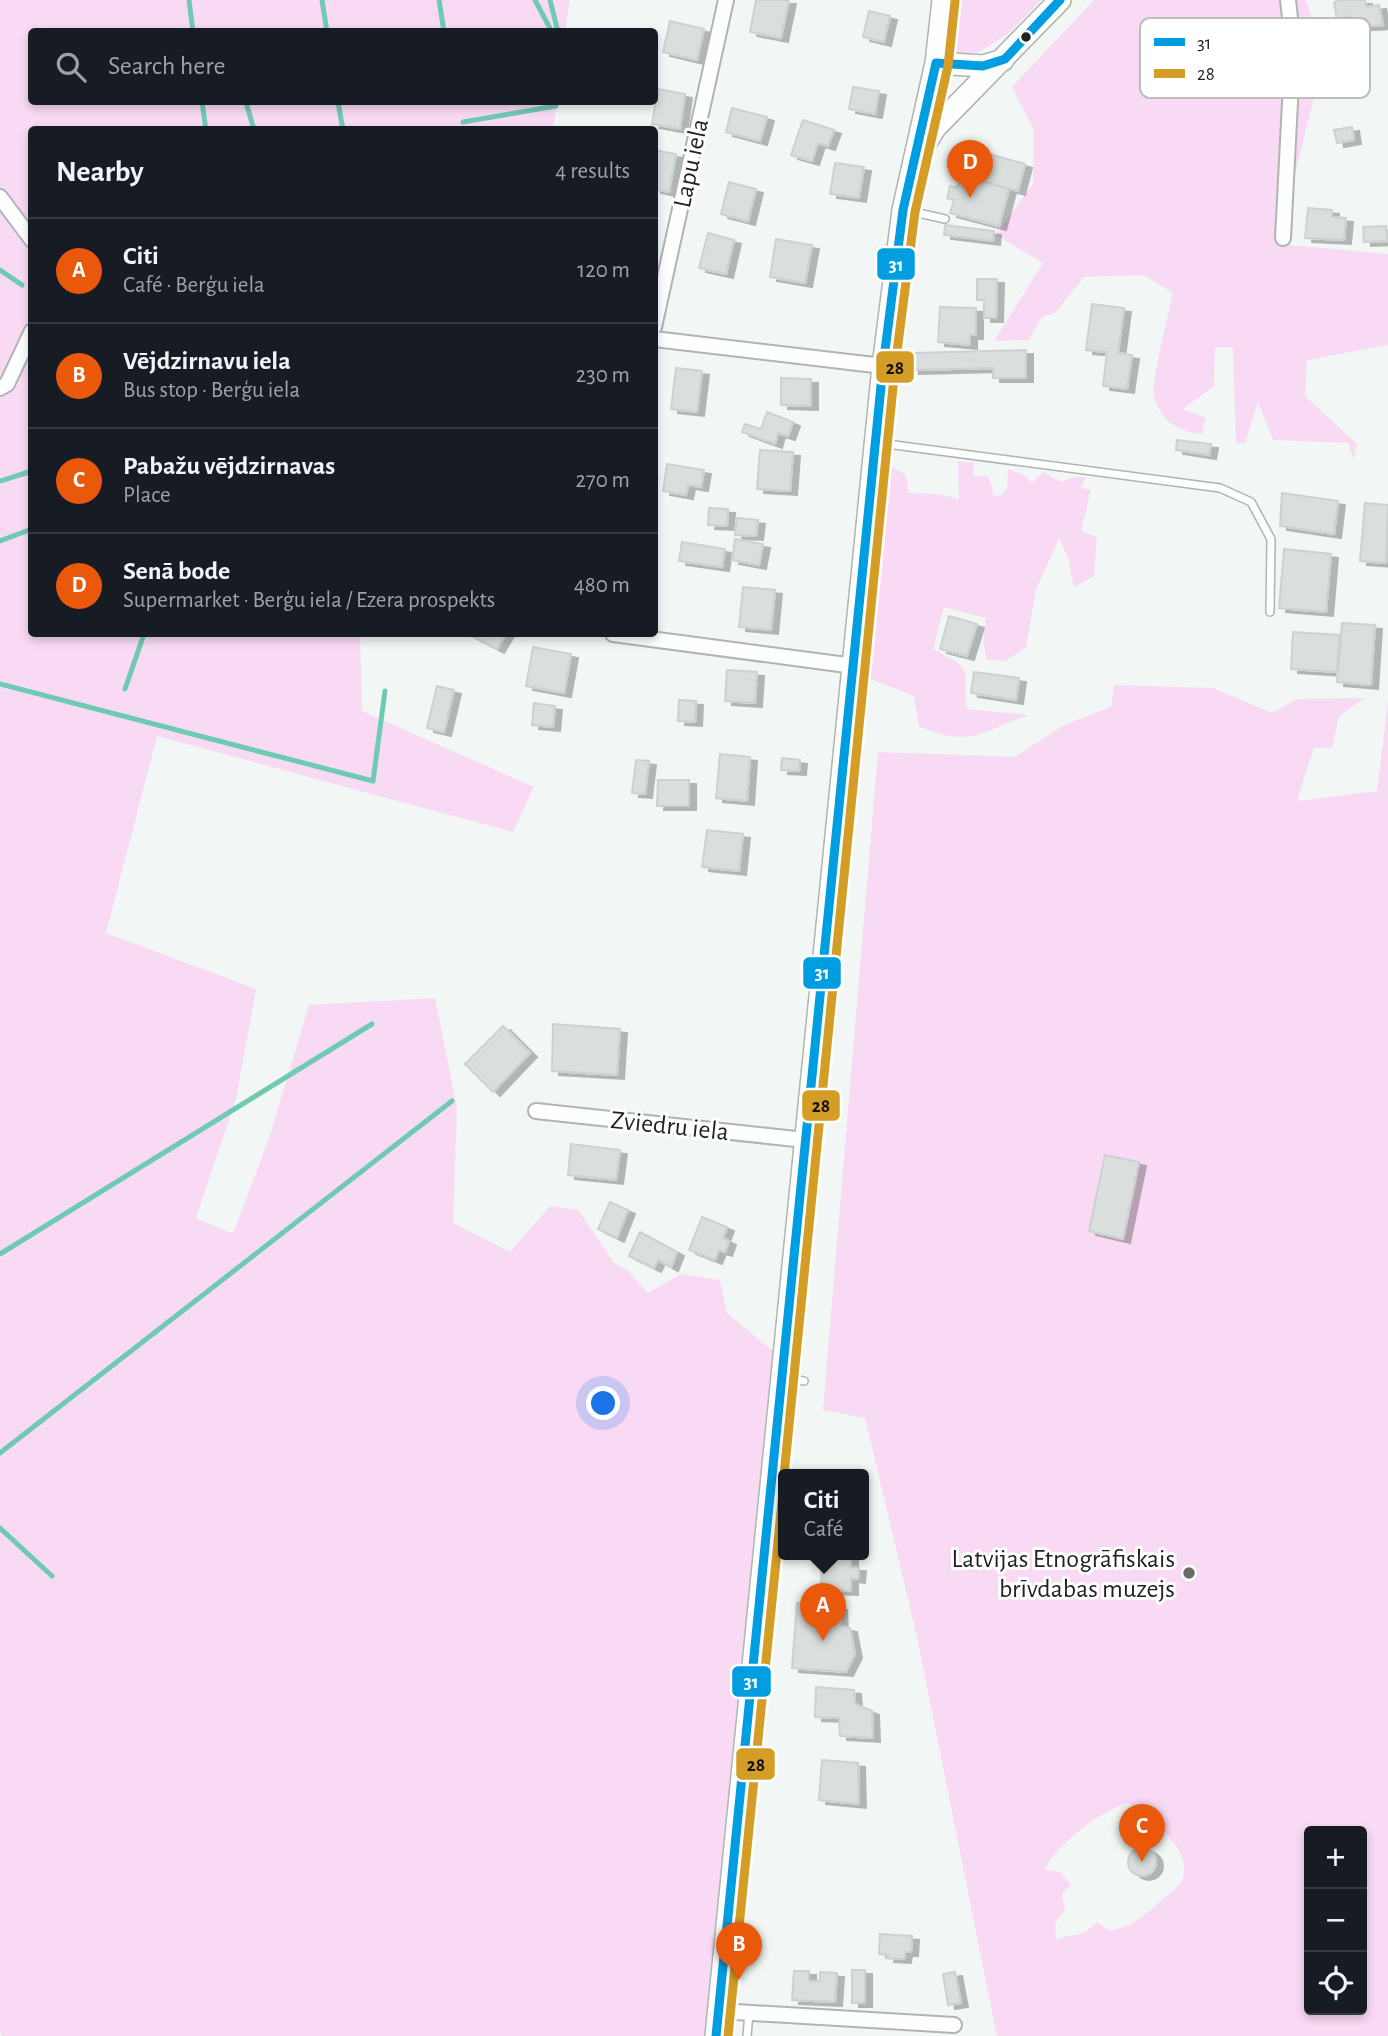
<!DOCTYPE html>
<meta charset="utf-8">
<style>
:root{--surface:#171b24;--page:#20242c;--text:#f1f3f6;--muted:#9ea1a6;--line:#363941;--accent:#ea580c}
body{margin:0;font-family:"Alegreya Sans",sans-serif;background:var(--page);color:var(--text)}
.controls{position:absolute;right:21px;bottom:21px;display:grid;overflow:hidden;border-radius:7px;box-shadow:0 4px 10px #0003}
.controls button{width:63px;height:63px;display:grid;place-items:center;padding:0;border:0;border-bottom:2px solid var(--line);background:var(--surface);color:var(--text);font:35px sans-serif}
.you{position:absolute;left:604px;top:1404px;width:24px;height:24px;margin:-18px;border:5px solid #fff;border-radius:50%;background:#1a73e8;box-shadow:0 0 0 10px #1a73e833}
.badge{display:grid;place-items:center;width:46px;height:46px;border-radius:50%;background:var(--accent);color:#fff;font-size:23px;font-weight:700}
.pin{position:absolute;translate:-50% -58px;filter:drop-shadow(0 2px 4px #0008)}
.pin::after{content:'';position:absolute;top:37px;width:24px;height:21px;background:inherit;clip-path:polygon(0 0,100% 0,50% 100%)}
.popup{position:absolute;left:778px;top:1469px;width:91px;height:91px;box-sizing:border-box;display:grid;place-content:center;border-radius:7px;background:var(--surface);filter:drop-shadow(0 2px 5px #0005);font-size:23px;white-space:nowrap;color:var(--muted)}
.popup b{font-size:26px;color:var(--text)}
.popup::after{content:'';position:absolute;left:50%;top:100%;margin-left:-14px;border:14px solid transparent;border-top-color:var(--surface)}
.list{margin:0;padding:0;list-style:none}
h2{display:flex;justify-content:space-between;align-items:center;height:91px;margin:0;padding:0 28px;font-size:30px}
h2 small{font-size:23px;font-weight:400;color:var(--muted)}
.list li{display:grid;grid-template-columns:46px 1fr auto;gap:21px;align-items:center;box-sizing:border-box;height:105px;padding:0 28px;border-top:2px solid var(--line)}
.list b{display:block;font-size:26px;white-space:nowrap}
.list p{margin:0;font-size:23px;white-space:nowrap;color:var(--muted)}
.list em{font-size:23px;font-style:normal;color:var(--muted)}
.icon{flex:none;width:38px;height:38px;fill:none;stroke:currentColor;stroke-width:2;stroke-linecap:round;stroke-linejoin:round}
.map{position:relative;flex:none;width:1388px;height:2036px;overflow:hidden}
.search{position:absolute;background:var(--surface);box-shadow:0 4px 10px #0003;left:28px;top:28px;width:630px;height:77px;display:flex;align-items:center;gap:18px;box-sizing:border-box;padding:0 24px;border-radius:7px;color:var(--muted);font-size:26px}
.panel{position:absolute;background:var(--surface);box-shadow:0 4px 10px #0003;left:28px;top:126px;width:630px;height:511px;border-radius:7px}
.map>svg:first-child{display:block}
.green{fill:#f8daf4;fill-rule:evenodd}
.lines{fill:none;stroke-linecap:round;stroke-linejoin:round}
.stream{stroke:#6fcab4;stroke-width:5}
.building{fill:#dadedd;stroke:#cdd2d0;stroke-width:2;filter:url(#shadow)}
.lane-casing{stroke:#b0b4b2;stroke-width:10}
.street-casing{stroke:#b0b4b2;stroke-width:18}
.secondary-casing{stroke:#b0b4b2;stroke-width:24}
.lane{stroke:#fdfefe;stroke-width:7}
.street{stroke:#fdfefe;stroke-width:14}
.secondary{stroke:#fdfefe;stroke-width:21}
.bus-1-casing{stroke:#fff;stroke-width:14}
.bus-2-casing{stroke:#fff;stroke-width:14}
.bus-1{stroke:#009de0;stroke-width:9}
.bus-2{stroke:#d49e26;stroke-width:9}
.bus-dot{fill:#1e2221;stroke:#fff;stroke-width:2.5}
.poi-dot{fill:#686d6b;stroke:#fff;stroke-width:2.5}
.labels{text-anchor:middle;stroke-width:6;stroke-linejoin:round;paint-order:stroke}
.street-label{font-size:26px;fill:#1e2221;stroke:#fff}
.poi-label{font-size:26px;fill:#1e2221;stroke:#fff;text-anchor:end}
.key{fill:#fff;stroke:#bcbdbc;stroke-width:2}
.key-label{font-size:19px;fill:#1e2221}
.line-badge{stroke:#fff;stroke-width:2.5}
.badge-label{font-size:19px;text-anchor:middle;font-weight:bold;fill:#fff}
.pale-badge-label{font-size:19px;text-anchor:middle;font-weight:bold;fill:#111}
</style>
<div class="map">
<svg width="1388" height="2036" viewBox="0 0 1388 2036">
<defs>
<filter id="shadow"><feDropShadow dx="7" dy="4" stdDeviation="0" flood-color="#0004"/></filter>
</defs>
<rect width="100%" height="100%" fill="#f2f7f5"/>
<path class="green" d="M0,0H570L565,31L32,32V102H557L553,129L32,130V634H360L362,711L534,787L513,832L157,736L106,933L256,989L236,1099L196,1218L233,1234L270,1135L309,1005L435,998L457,1108L453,1223L510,1252L550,1206L578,1210L614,1263L627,1270L648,1293L681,1274L720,1280L727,1313L773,1351L706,2036H2L0,2031Z
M950,0H1041L1010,32L980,52L943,56Z
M1094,0H1306L1324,56L1278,244L1388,254V345L1307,360L1305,396L1357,444L1353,460L1349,443L1273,440L1258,402L1245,443H1236L1233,347H1215L1214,386L1183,409L1206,418L1202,434C1178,432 1160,421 1154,396C1151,381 1169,312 1173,293L1143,275L1084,277L1055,313L1042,317L1029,340L994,341L1043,263L996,235L1033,184L1034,130L1012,87Z
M958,461L974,463L973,476H988L994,496L1002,495L1007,488L1008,469L1024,475L1032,483L1043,472L1061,482L1075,477H1086L1081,488L1091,490L1081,531L1097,537L1094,576L1074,587L1068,558L1059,538L1036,590L1026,647L1006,661L987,660L983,642L986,618L944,607L933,649C979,674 960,663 967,709L1029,715C981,731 971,749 919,726L914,696L868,678L889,465L906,475L909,493L938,494L959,499Z
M1114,685L1213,688L1272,713L1297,699L1365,698L1339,716L1332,748H1314L1297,801L1377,791L1388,702V2036H997L916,1633L865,1418L823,1410L878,752L1015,757L1064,725L1111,707ZM1128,1803C1149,1812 1198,1856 1181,1882C1175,1890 1164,1898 1157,1904C1142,1918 1130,1927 1110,1931L1097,1922L1086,1932L1056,1939L1055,1923L1065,1910L1062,1894L1071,1885L1060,1872L1045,1869C1057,1844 1101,1810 1128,1803ZM1309,1831H1362V2010H1309Z"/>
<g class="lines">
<path class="stream" d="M189,0L193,32
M322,0L327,32
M439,0L444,32
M535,0L552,32
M550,0L558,32
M202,102L206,130
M246,102L254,130
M338,102L343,130
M463,122L556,106
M0,270L22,285
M0,481L32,471
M0,541L32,529
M0,684L373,781L385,691
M125,689L144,634
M0,1254L372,1024
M0,1453L452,1101
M0,1528L52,1576"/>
</g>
<path class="building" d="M756,0H789L781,38L750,32Z
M1338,0H1365L1366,7L1379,5L1383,25L1352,27L1350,16L1337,19L1334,3Z
M869,11L890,16L884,42L863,37Z
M670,21L704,29L697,60L663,52Z
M1361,30L1362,45L1340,46L1339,31Z
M853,87L879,91L875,114L849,109Z
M658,89L685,94L680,129L652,124Z
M732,108L767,117L760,141L726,132Z
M803,120L834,130L828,146L818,143L812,161L791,155Z
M1352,127L1354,140L1337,143L1334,130Z
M969,148L1025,164L1018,191L961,175Z
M654,150L676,154L669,192L654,189Z
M835,163L864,167L859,198L830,194Z
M961,175L1009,189L999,226L950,213L954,200L947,198L950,186L957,188Z
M729,182L756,189L748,221L721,214Z
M1308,208L1332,210V217L1346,218L1344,240L1305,238Z
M945,225L994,231L993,241L944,235Z
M1386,226L1387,241L1364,242L1363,227Z
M708,233L734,240L726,274L699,268Z
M776,239L812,245L805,283L770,277Z
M977,279H997L996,318H984V300H977Z
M1092,304L1124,308L1118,353L1132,355L1127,389L1103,386L1107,352L1086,350Z
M940,307L976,308V335H970V345L938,342Z
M1026,350V378H993V368L912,370L911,353Z
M676,368L702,371L697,412L671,409Z
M781,378L811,379V406L781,405Z
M767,412L793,422L788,436L778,433L775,444L742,432L745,424L761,429Z
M1177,440L1211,444L1209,455L1176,450Z
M760,450L793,452L790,491L757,489Z
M667,464L704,470L701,487L688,485L686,495L663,491Z
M1282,493L1338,501L1334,534L1280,526Z
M1365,503L1388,505L1386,563L1360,561Z
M709,508L728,509L727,526L708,525Z
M737,518L758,520L756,536L735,535Z
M735,539L763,544L759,565L732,560Z
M682,542L725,549L722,567L679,561Z
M1284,549L1331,554L1326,612L1279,608Z
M743,587L775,590L771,630L739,627Z
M949,616L977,624L967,656L940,649Z
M1342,623L1375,625L1371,685L1337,682Z
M1293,632L1340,635L1337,672L1291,669Z
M468,634H506L497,649Z
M533,647L571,654L564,693L526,686Z
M727,670L757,672L755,703L725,701Z
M974,672L1019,678L1016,700L971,693Z
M437,686L454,690L444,732L427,728Z
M679,700L696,701L695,722L678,721Z
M534,703L555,706L553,727L532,725Z
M720,754L750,757L747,801L716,798Z
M782,758L800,760L799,771L781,770Z
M636,760L649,761L645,794L632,793Z
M658,780H689V806H657Z
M707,830L743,834L739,871L702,867Z
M553,1024L620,1029L617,1075L552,1071Z
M503,1026L530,1053L493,1092L465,1064Z
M571,1144L620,1150L616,1180L568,1175Z
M1105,1155L1139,1162L1123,1239L1089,1231Z
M610,1202L628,1210L617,1238L598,1229Z
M702,1217L727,1227L723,1238L729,1241L725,1252L719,1250L715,1260L689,1250Z
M640,1232L677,1252L671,1267L658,1260L654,1268L629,1256Z
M822,1557H851V1567H859L858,1579L851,1578V1591L821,1590Z
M797,1603L840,1606L841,1626L850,1628L855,1654L846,1672L792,1668Z
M816,1687L854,1690L855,1704L872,1711L873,1738L840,1736L839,1718L815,1717Z
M822,1760L858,1763L859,1804L819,1800Z
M1128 1862a14 14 0 1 1 28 0a14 14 0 1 1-28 0Z
M880,1934L912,1936L911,1952H905L904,1959L887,1958L888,1955L879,1954Z
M852,1970H865V2003H852Z
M794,1971H809V1981H820V1972L837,1973L835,2002L792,2000Z
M955,1972L961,2003L948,2005L943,1974Z"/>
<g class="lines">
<g class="lane-casing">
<path id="lane" d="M905,210L945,219
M879,443L1220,488L1251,502L1271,539L1270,612
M783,1378L804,1381
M747,2036L749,2013"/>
</g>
<g class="street-casing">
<path id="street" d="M0,197L32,240
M1283,238L1293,44L1288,0
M654,327L726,0
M654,339L883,366
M0,388L7,384L32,331
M613,634L854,666
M536,1111L805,1140
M719,2011L954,2025"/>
</g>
<g class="secondary-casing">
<path id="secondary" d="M936,63L983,66L1003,60
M921,151L935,128L1060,0
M716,2036L883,366L903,210L936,63L943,0"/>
</g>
<use href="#lane" class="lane"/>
<use href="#street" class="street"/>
<use href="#secondary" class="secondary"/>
<g class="bus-1-casing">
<path id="bus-1" d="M716,2036L883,366L903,210L936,63L983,66L1005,59L1060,0"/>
</g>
<g class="bus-2-casing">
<path id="bus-2" d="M784,1475L895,367L915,212L948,66L955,1
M728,2036L783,1492"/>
</g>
<use href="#bus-1" class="bus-1"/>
<use href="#bus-2" class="bus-2"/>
</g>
<circle class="bus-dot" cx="1026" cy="37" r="6"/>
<circle class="poi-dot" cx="1189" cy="1573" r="7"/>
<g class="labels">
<g class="street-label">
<text transform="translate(690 163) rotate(-78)" y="9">Lapu iela</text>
<text transform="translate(670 1125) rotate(6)" y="9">Zviedru iela</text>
</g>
<g class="poi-label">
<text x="1175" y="1567">Latvijas Etnogrāfiskais<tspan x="1175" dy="30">brīvdabas muzejs</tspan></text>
</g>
</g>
<rect x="1140" y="18" width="230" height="80" rx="10" class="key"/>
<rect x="1154" y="38" width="31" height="8" fill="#009de0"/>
<rect x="1154" y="69" width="31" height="9" fill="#d49e26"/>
<g class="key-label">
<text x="1197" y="49">31</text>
<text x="1197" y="80">28</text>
</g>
<g class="line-badge">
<rect x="876" y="247" width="40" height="34" rx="7" fill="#009de0"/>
<rect x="875" y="350" width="40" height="34" rx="7" fill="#d49e26"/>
<rect x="802" y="956" width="40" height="34" rx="7" fill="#009de0"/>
<rect x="801" y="1089" width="40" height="33" rx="7" fill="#d49e26"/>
<rect x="731" y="1665" width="41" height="33" rx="7" fill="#009de0"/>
<rect x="735" y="1747" width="41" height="34" rx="7" fill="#d49e26"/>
</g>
<g class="badge-label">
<text x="896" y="271">31</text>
<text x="822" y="979">31</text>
<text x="751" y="1688">31</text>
</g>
<g class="pale-badge-label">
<text x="895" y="374">28</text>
<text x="821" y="1112">28</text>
<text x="756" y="1771">28</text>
</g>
</svg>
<div class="controls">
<button>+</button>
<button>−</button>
<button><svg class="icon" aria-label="locate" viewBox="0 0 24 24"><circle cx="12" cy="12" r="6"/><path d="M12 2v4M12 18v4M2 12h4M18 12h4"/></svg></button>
</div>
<div class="you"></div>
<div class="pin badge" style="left:823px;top:1641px">A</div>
<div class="popup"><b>Citi</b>Café</div>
<div class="pin badge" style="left:739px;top:1980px">B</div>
<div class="pin badge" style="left:1142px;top:1862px">C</div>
<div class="pin badge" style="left:970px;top:198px">D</div>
<div class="search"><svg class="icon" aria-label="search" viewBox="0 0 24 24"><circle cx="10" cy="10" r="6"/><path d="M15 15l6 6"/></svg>Search here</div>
<section class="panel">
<h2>Nearby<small>4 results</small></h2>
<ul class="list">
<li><span class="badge">A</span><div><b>Citi</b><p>Café · Berģu iela</p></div><em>120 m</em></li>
<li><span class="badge">B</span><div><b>Vējdzirnavu iela</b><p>Bus stop · Berģu iela</p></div><em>230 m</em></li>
<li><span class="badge">C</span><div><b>Pabažu vējdzirnavas</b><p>Place</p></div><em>270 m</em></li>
<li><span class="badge">D</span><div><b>Senā bode</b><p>Supermarket · Berģu iela / Ezera prospekts</p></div><em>480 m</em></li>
</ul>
</section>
</div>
